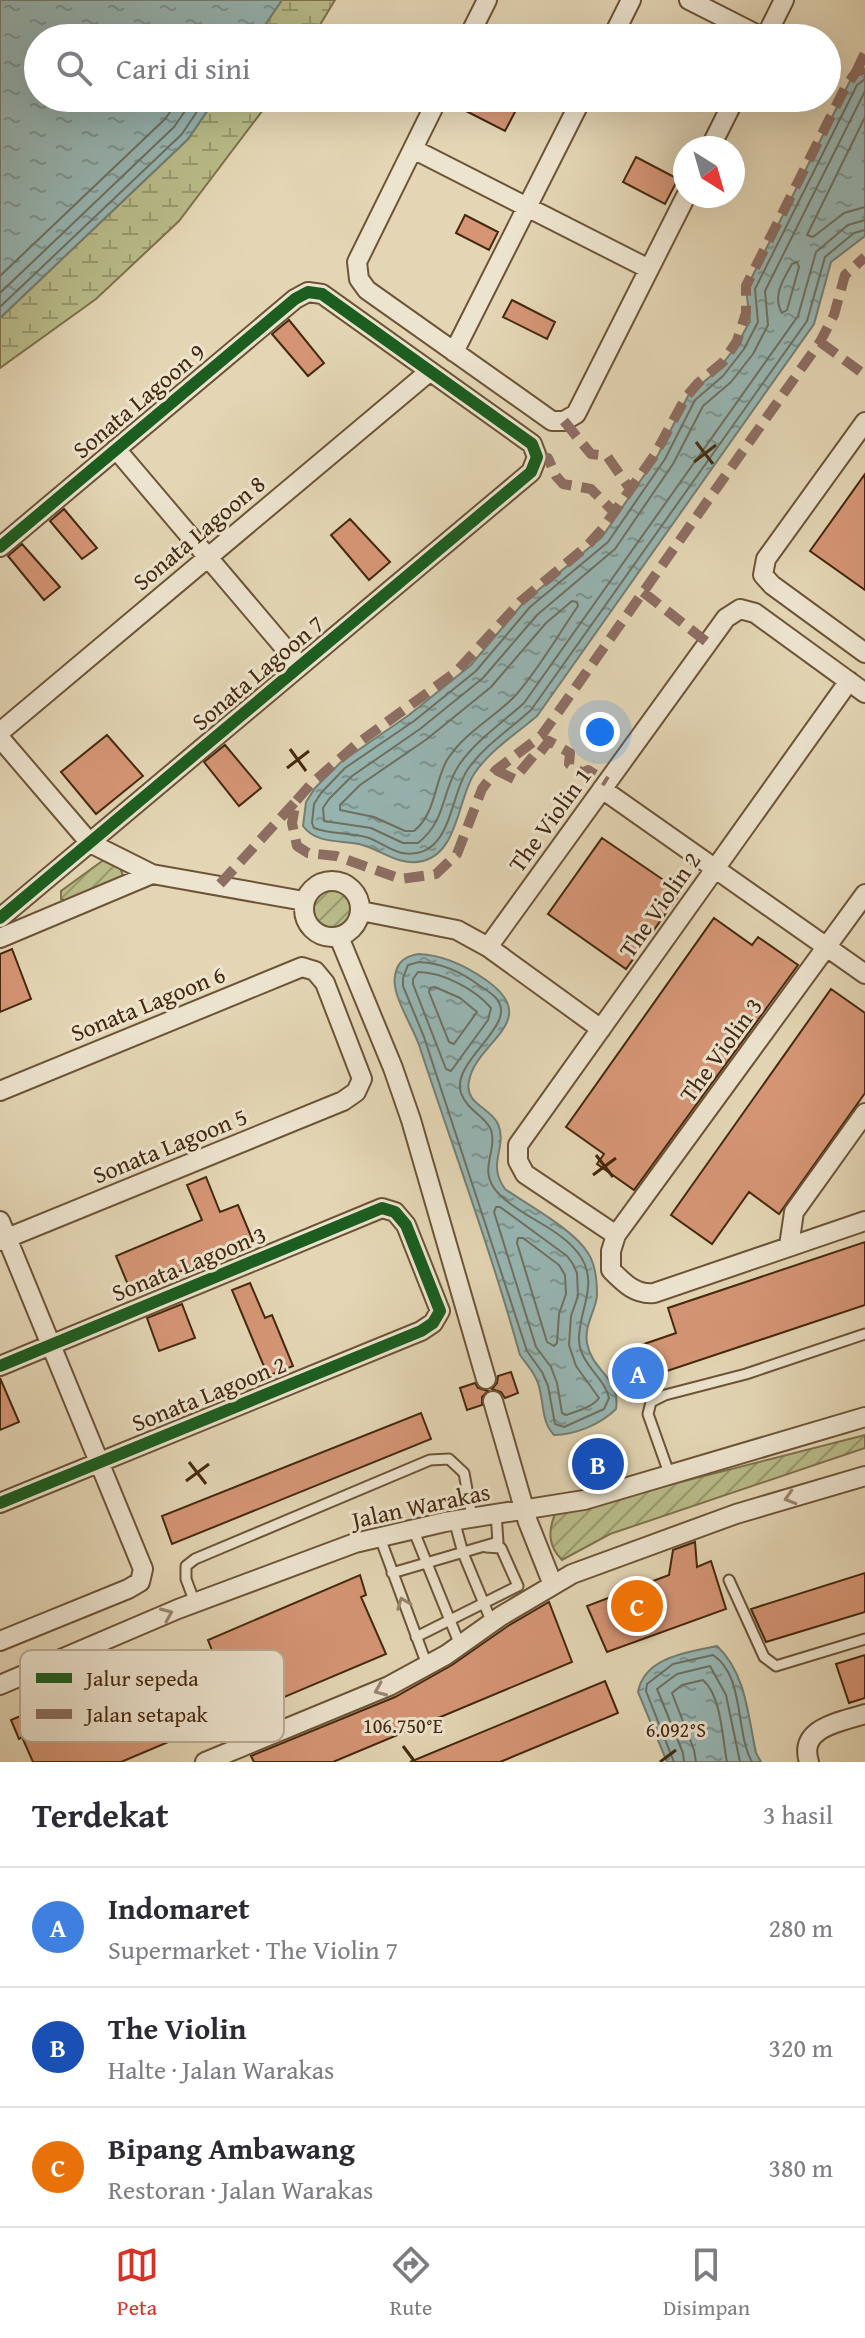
<!DOCTYPE html>
<html lang="id">
<meta charset="utf-8">
<style>
:root{--surface:#fff;--page:#f7f7f7;--text:#2b2b33;--muted:#7c7c81;--line:#e1e1e2;--accent:#d93025}
body{margin:0;font-family:"Gentium Book Plus",serif;background:var(--page);color:var(--text)}
.compass{position:absolute;left:673px;top:136px;width:72px;height:72px;border-radius:50%;background:var(--surface);box-shadow:0 8px 32px #0002;rotate:143deg}
.you{position:absolute;left:600px;top:732px;width:28px;height:28px;margin:-20px;border:6px solid #fff;border-radius:50%;background:#1a73e8;box-shadow:0 0 0 12px #1a73e833}
.badge{display:grid;place-items:center;width:52px;height:52px;border-radius:50%;background:var(--accent);color:#fff;font-size:26px;font-weight:700}
.pin{position:absolute;translate:-50% -50%;border:4px solid #fff;box-shadow:0 2px 8px #0006}
.list{margin:0;padding:0;list-style:none}
h2{display:flex;justify-content:space-between;align-items:center;height:104px;margin:0;padding:0 32px;font-size:34px}
h2 small{font-size:26px;font-weight:400;color:var(--muted)}
.list li{display:grid;grid-template-columns:52px 1fr auto;gap:24px;align-items:center;box-sizing:border-box;height:120px;padding:0 32px;border-top:2px solid var(--line)}
.list b{display:block;font-size:30px;white-space:nowrap}
.list p{margin:0;font-size:26px;white-space:nowrap;color:var(--muted)}
.list em{font-size:26px;font-style:normal;color:var(--muted)}
.icon{flex:none;width:44px;height:44px;fill:none;stroke:currentColor;stroke-width:2;stroke-linecap:round;stroke-linejoin:round}
.map{position:relative;flex:none;width:865px;height:1762px;overflow:hidden}
.search{position:absolute;background:var(--surface);box-shadow:0 8px 32px #0002;left:24px;right:24px;top:24px;height:88px;display:flex;align-items:center;gap:20px;box-sizing:border-box;padding:0 28px;border-radius:44px;color:var(--muted);font-size:30px}
.sheet{height:464px;background:var(--surface)}
nav{display:flex;justify-content:space-around;align-items:center;box-sizing:border-box;height:112px;border-top:2px solid var(--line);background:var(--surface);font-size:22px;color:var(--muted)}
nav a{display:grid;justify-items:center;gap:4px}
nav .on{color:var(--accent)}
.map>svg:first-child{display:block}
.wetland{fill:url(#wetland-marsh);stroke:#7f724c;stroke-width:2}
.garden{fill:url(#garden-furrows);stroke:#7f724c;stroke-width:2}
.water{fill:url(#water-ripples);stroke:#767e72;stroke-width:2}
.lines{fill:none;stroke-linecap:round;stroke-linejoin:round}
.shore{stroke:#6e7061;stroke-width:2}
.building{fill:#d69676;stroke:#45290d;stroke-width:2}
.service-casing{stroke:#6d5437;stroke-width:13}
.minor-casing{stroke:#6d5437;stroke-width:22}
.service{stroke:#ede4cf;stroke-width:9}
.minor{stroke:#ede4cf;stroke-width:18}
.quiet{stroke:#8d6e63;stroke-width:10;stroke-dasharray:20 10;stroke-linecap:butt}
.cycleway-casing{stroke:#ede4cf;stroke-width:17}
.cycleway{stroke:#1b5e20;stroke-width:12}
.oneway{stroke:#99866e}
.ticks{fill:none;stroke:#45290d;stroke-width:3}
.labels{text-anchor:middle;stroke-width:6;stroke-linejoin:round;paint-order:stroke}
.street-label{font-size:24px;fill:#45290d;stroke:#ede4cf}
.key{fill:#ede4cf;stroke:#bbac95;stroke-width:2}
.key-label{font-size:22px;fill:#45290d}
.ticks-label{font-size:20px;text-anchor:middle;fill:#45290d;stroke:#ede4cf;stroke-width:6;stroke-linejoin:round;paint-order:stroke}
</style>
<div class="map">
<svg width="865" height="1762" viewBox="0 0 865 1762">
<defs>
<pattern id="wetland-marsh" width="20" height="14" patternUnits="userSpaceOnUse" patternTransform="scale(2)"><rect width="20" height="14" fill="#b9bc8a"/><path d="M1 5h8M5 5V1M11 12h8M15 12V8" fill="none" stroke="#98996f"/></pattern>
<pattern id="garden-furrows" width="10" height="10" patternUnits="userSpaceOnUse" patternTransform="scale(2)"><rect width="10" height="10" fill="#b9bc8a"/><path d="M-1 1l2-2M0 10L10 0M9 11l2-2" fill="none" stroke="#98996f"/></pattern>
<pattern id="water-ripples" width="26" height="14" patternUnits="userSpaceOnUse" patternTransform="scale(2)"><rect width="26" height="14" fill="#97b7b5"/><path d="M2 4q2-2 4 0t4 0M15 11q2-2 4 0t4 0" fill="none" stroke="#7d9592"/></pattern>
</defs>
<rect width="100%" height="100%" fill="#e4d6b5"/>
<filter id="stains"><feTurbulence type="fractalNoise" baseFrequency=".0025" numOctaves="4"/><feColorMatrix values="0 0 0 0 .2 0 0 0 0 .09 0 0 0 0 .02 0 0 0 .5 -.17"/></filter>
<radialGradient id="worn" r=".72"><stop offset=".6" stop-color="#630" stop-opacity="0"/><stop offset="1" stop-color="#630" stop-opacity=".3"/></radialGradient>
<path class="wetland" d="M282,0H335L312,38H256Z
M216,98H272L179,221L96,299L0,368V318L188,139Z"/>
<path class="garden" d="M105,859L120,868L123,875L119,880L69,902L61,899V891Z
M311 910a20 20 0 1 1 40 0a20 20 0 1 1-40 0Z
M865,1435V1448L610,1534L562,1560C548,1546 548,1531 555,1514Z"/>
<path class="water" d="M0,0H282L256,38H38V98H216L188,139L0,318Z
M865,70V236L831,262L814,324L537,716C516,734 490,750 474,774C458,799 458,852 423,861C398,867 381,849 359,844C339,840 316,844 303,826L306,802L315,788L341,762L409,715L471,665L524,602L602,537L658,455L689,394L717,371L737,345L750,321L746,289L851,79Z
M419,954C443,955 466,966 486,980C544,1021 476,1041 469,1081C464,1104 490,1107 498,1124C508,1147 486,1163 505,1189C529,1206 573,1229 588,1253C596,1265 597,1281 597,1295C596,1311 584,1324 587,1343C592,1372 621,1377 616,1409C601,1424 575,1435 554,1435C542,1422 544,1407 540,1391C538,1377 528,1366 520,1355C491,1251 453,1148 419,1045C413,1027 391,994 395,976C397,962 405,956 419,954Z
M717,1646C746,1673 748,1716 756,1753L761,1762H667L638,1692C644,1657 688,1652 717,1646Z"/>
<g class="lines">
<path class="shore" d="M865,79L857,85L755,289L758,322L744,349L723,376L695,400L665,459L608,542L530,607L476,671L414,721L345,768L321,793L314,804L312,823L314,828C332,835 351,832 369,838C380,842 391,851 402,853C452,861 449,796 468,769C485,745 510,729 531,710L807,321L825,257L854,233L865,230
M865,91L765,291L768,325L753,354L731,382L703,406L673,464L615,549L537,615L483,678L420,729L352,776L329,799L323,808L324,821L371,828L403,843H418C447,820 441,792 459,765C476,740 502,723 524,703L798,316L816,252L848,225L865,220
M865,117L807,235L813,237L844,213L865,207
M797,262L799,267L787,310L782,313C772,296 783,280 792,264Z
M0,276L165,119L180,98
M0,293L174,127L194,98
M0,307L182,134L206,98
M572,601L577,602L578,606C558,635 537,672 514,697C492,719 464,733 447,760C434,783 436,813 414,831H405L374,817L340,810V805L360,785L427,739L491,687L546,623Z
M419,962C441,963 463,973 480,986C485,989 491,993 495,997C522,1024 450,1060 461,1093C468,1112 486,1116 491,1130C498,1153 476,1170 499,1194C522,1218 562,1228 581,1257C599,1286 578,1311 579,1340C580,1365 604,1376 609,1398L604,1409L564,1427L555,1424L548,1386L542,1372L527,1351L424,1037L403,986V978L408,965Z
M418,972C442,972 475,989 491,1008L488,1020L451,1071L446,1069L413,984V979Z
M435,987L460,998L477,1012L454,1044L449,1042L429,992L430,988Z
M496,1207H500L567,1256L573,1264L577,1273L578,1296L571,1316L569,1345L576,1366L599,1398C593,1407 577,1411 566,1415L562,1413L557,1383L551,1367L536,1347L494,1212Z
M518,1238H523L559,1265L565,1275L566,1294L559,1314L557,1343L554,1346L547,1342L517,1243Z
M674,1762L646,1691L647,1684L673,1664L713,1655C745,1676 735,1732 752,1762
M684,1762L683,1753L657,1689L677,1674L710,1666L726,1695L740,1762
M696,1762L694,1750L672,1693L682,1685L703,1680C722,1697 722,1738 727,1762"/>
</g>
<path class="building" d="M470,98H488L515,112L505,131L464,110Z
M636,157L678,179L665,204L623,182Z
M465,215L498,232L489,250L456,233Z
M512,300L555,322L547,339L503,317Z
M289,320L324,363L308,376L272,334Z
M865,474V590L810,551Z
M64,509L97,548L82,559L50,521Z
M350,519L390,562L369,580L331,535Z
M22,544L60,587L44,600L8,556Z
M107,735L143,776L96,814L61,772Z
M225,745L261,788L239,806L204,762Z
M602,838L681,892L626,969L548,914Z
M714,918L752,945L758,937L798,965L634,1190L597,1164L604,1154L566,1127Z
M12,949L31,999L0,1012V954Z
M831,989L865,1013V1093L779,1214L749,1192L712,1244L671,1215Z
M206,1177L220,1212L238,1205L253,1241L131,1292L116,1256L202,1220L187,1185Z
M865,1242V1305L631,1383L621,1352L676,1333L668,1308Z
M250,1283L265,1318L272,1315L293,1366L268,1376L232,1290Z
M182,1304L195,1338L159,1351L147,1318Z
M511,1372L518,1393L505,1398L501,1392L492,1389L497,1383L498,1376Z
M0,1378L19,1422L0,1430Z
M475,1383L478,1388L488,1391L482,1397V1405L467,1410L460,1388Z
M421,1413L431,1439L172,1544L162,1516Z
M695,1542L697,1567L711,1561L726,1609L607,1652L587,1606L669,1575L673,1550Z
M865,1573V1612L766,1642L751,1609Z
M360,1575L366,1595L361,1597L386,1654L244,1714L222,1655L215,1658L208,1640Z
M549,1602L572,1662L333,1762H254L251,1756L395,1697L452,1665L508,1626Z
M169,1652L193,1710L196,1709L204,1727L121,1762H33L22,1737L19,1739L11,1720Z
M865,1655V1698L849,1703L836,1664Z
M605,1681L618,1713L500,1762H410Z"/>
<g class="lines">
<g class="service-casing">
<path id="service" d="M670,1476L648,1414L651,1402L665,1395L746,1374L865,1334
M454,1520L463,1553L492,1623
M413,1529L460,1645
M379,1535L427,1665
M392,1573L498,1542L496,1514
M729,1580L764,1657L776,1666L865,1639
M195,1603L186,1579V1566L195,1559L430,1460L449,1459L464,1473L472,1517
M416,1637L518,1586L501,1548L486,1547"/>
</g>
<g class="minor-casing">
<path id="minor" d="M689,0L764,38
M468,38L487,0
M612,38L631,0
M765,38L784,0
M438,98L357,262L359,279L367,290L552,421H564L576,414L686,196
M710,148L735,98
M413,149L649,269
M454,352L582,98
M865,422L766,559L763,575L772,585L865,653
M116,449L300,666
M0,547L295,299L308,292L322,294L532,444L537,457L531,472L0,918
M0,732L430,371
M0,738L90,843L152,874
M602,789L865,974
M304 909a28 28 0 1 1 56 0a28 28 0 1 1-56 0Z
M865,894L616,1235L611,1251V1270C624,1283 635,1295 654,1293L865,1221
M361,911L457,930L488,947L601,1029
M339,937L393,1068L411,1120L486,1379
M0,938L152,874L304,901
M488,947L726,618L740,609L755,613L865,693
M0,1091L302,967L315,971L325,983L362,1079L356,1092L343,1101L0,1241
M0,1221L143,1569L140,1582L128,1589L0,1641
M616,1235L525,1174L518,1161V1145L849,681
M789,1246L794,1212L865,1113
M0,1366L382,1208L395,1212L406,1225L440,1311L433,1323L421,1331L0,1503
M493,1401L528,1522L553,1585
M0,1685L178,1609L355,1543L445,1522L584,1500L865,1417
M205,1762L389,1686L446,1655L501,1616L572,1574L736,1514L865,1476
M809,1762C798,1727 841,1722 865,1714"/>
</g>
<use href="#service" class="service"/>
<use href="#minor" class="minor"/>
<path class="quiet" d="M865,69L856,72L846,86L746,286V313L737,341L723,362L698,383L686,397L654,456L603,528L587,546L521,601L456,672L358,743L311,784L296,801L292,823L297,846L308,853L336,856L401,879L436,874L457,854L482,789L496,770L541,736L554,718L820,342L834,315L845,275L865,257
M856,72L865,53
M820,342L865,375
M564,421L591,454L607,456L630,489
M537,457L548,458L556,476L563,484L591,489L614,512
M643,592L708,643
M496,770L514,779L535,754L538,755L549,741L570,753L569,764L583,773L588,770L607,782
M220,884L296,801"/>
<g class="cycleway-casing">
<path id="cycleway" d="M0,547L295,299L308,292L322,294L532,444L537,457L531,472L0,918
M0,1366L382,1208L395,1212L406,1225L440,1311L433,1323L421,1331L0,1503"/>
</g>
<use href="#cycleway" class="cycleway"/>
</g>
<defs><path id="oneway-chevron" d="M-2-3.5L2.5 0L-2 3.5" fill="none" stroke-width="1.6" stroke-linecap="round" stroke-linejoin="round" transform="scale(2)"/></defs>
<g class="oneway">
<use href="#oneway-chevron" transform="translate(790 1498) rotate(163)"/>
<use href="#oneway-chevron" transform="translate(403 1603) rotate(-111)"/>
<use href="#oneway-chevron" transform="translate(167 1614) rotate(-23)"/>
<use href="#oneway-chevron" transform="translate(380 1690) rotate(157)"/>
</g>
<path class="ticks" d="M696,442L713,464M694,462L716,445M290,749L306,771M287,768L309,751M596,1155L613,1177M593,1175L616,1158M189,1462L206,1484M186,1481L209,1464M403,1746L415,1762M660,1762L676,1750"/>
<g class="labels">
<g class="street-label">
<text transform="translate(139 401) rotate(-40)" y="8">Sonata Lagoon 9</text>
<text transform="translate(199 533) rotate(-40)" y="8">Sonata Lagoon 8</text>
<text transform="translate(258 673) rotate(-40)" y="8">Sonata Lagoon 7</text>
<text transform="translate(550 820) rotate(-54)" y="8">The Violin 1</text>
<text transform="translate(660 905) rotate(-55)" y="8">The Violin 2</text>
<text transform="translate(148 1004) rotate(-22)" y="8">Sonata Lagoon 6</text>
<text transform="translate(721 1050) rotate(-54)" y="8">The Violin 3</text>
<text transform="translate(170 1146) rotate(-22)" y="8">Sonata Lagoon 5</text>
<text transform="translate(189 1264) rotate(-22)" y="8">Sonata Lagoon 3</text>
<text transform="translate(209 1394) rotate(-22)" y="8">Sonata Lagoon 2</text>
<text transform="translate(421 1506) rotate(-12)" y="8">Jalan Warakas</text>
</g>
</g>
<rect x="20" y="1650" width="264" height="92" rx="12" class="key"/>
<rect x="36" y="1673" width="36" height="10" fill="#1b5e20"/>
<rect x="36" y="1709" width="36" height="10" fill="#8d6e63"/>
<g class="key-label">
<text x="86" y="1686">Jalur sepeda</text>
<text x="86" y="1722">Jalan setapak</text>
</g>
<g class="ticks-label">
<text x="403" y="1733">106.750°E</text>
<text x="676" y="1737">6.092°S</text>
</g>
<rect width="100%" height="100%" filter="url(#stains)"/>
<rect width="100%" height="100%" fill="url(#worn)"/>
</svg>
<svg class="compass" viewBox="-18 -18 36 36"><path d="M0-13l5 13h-10z" fill="#e53935"/><path d="M0 13l5-13h-10z" fill="#7c7c81"/></svg>
<div class="you"></div>
<div class="pin badge" style="left:638px;top:1373px;background:#3f7fe0">A</div>
<div class="pin badge" style="left:598px;top:1464px;background:#1a4fb4">B</div>
<div class="pin badge" style="left:637px;top:1606px;background:#e8710a">C</div>
<div class="search"><svg class="icon" aria-label="search" viewBox="0 0 24 24"><circle cx="10" cy="10" r="6"/><path d="M15 15l6 6"/></svg>Cari di sini</div>
</div>
<section class="sheet">
<h2>Terdekat<small>3 hasil</small></h2>
<ul class="list">
<li><span class="badge" style="background:#3f7fe0">A</span><div><b>Indomaret</b><p>Supermarket · The Violin 7</p></div><em>280 m</em></li>
<li><span class="badge" style="background:#1a4fb4">B</span><div><b>The Violin</b><p>Halte · Jalan Warakas</p></div><em>320 m</em></li>
<li><span class="badge" style="background:#e8710a">C</span><div><b>Bipang Ambawang</b><p>Restoran · Jalan Warakas</p></div><em>380 m</em></li>
</ul>
</section>
<nav>
<a class="on"><svg class="icon" aria-label="map" viewBox="0 0 24 24"><path d="M3 6l6-2 6 2 6-2v14l-6 2-6-2-6 2zM9 4v14M15 6v14"/></svg>Peta</a>
<a><svg class="icon" aria-label="directions" viewBox="0 0 24 24"><path d="M12 3l9 9-9 9-9-9zM9 14v-3h6M13 9l2 2-2 2"/></svg>Rute</a>
<a><svg class="icon" aria-label="saved" viewBox="0 0 24 24"><path d="M7 4h10v16l-5-4-5 4z"/></svg>Disimpan</a>
</nav>
